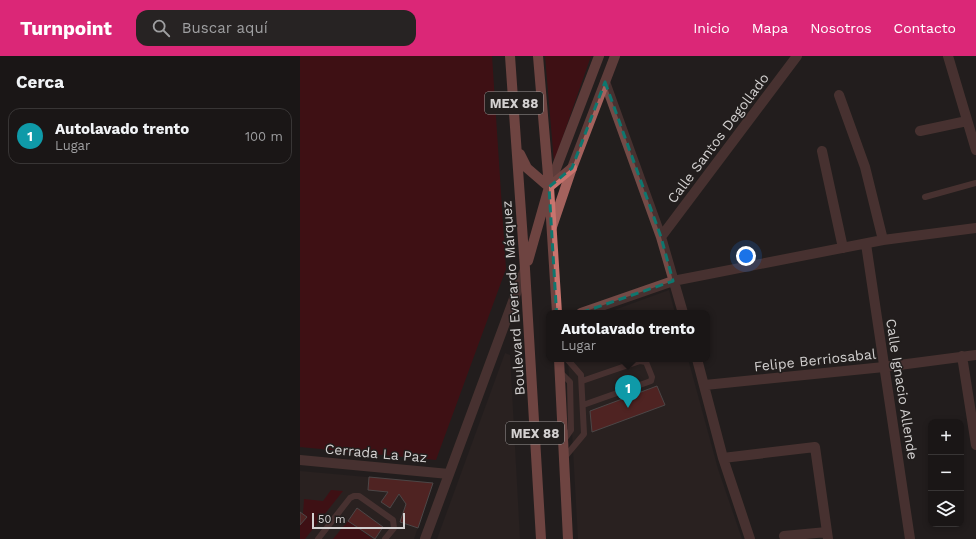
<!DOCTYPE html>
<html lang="es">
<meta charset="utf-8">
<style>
:root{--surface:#1a1616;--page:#272323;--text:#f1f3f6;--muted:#9f9fa1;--line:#383535;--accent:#db2777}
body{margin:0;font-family:"Work Sans",sans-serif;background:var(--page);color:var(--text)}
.controls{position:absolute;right:12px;bottom:12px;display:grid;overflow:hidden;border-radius:8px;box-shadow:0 2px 6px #0003}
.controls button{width:36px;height:36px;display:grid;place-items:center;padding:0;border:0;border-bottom:1px solid var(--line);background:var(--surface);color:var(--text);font:20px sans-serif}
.scale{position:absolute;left:12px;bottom:10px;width:93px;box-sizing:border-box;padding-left:4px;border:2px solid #d3d0d0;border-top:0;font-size:11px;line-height:14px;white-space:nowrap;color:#d3d0d0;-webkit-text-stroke:3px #221e1d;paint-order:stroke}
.you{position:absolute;left:446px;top:200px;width:14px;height:14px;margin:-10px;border:3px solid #fff;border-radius:50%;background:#1a73e8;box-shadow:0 0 0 6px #1a73e833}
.badge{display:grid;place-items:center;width:26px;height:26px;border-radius:50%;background:var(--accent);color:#fff;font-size:13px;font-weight:700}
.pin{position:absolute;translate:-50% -33px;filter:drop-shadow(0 1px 2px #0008)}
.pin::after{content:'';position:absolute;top:21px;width:14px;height:12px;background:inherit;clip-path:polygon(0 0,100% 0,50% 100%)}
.popup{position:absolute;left:246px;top:254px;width:164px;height:52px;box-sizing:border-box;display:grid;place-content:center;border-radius:8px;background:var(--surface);filter:drop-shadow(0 1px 3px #0005);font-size:13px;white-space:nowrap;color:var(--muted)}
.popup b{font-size:15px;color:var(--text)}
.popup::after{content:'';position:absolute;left:50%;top:100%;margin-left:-8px;border:8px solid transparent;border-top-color:var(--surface)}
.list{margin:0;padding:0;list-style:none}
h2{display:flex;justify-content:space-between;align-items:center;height:52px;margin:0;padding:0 16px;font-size:17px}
h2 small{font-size:13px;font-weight:400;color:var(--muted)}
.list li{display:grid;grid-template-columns:26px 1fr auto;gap:12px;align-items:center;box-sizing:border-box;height:56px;margin:0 8px 8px;padding:0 8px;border:1px solid var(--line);border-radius:12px}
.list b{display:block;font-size:15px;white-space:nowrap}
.list p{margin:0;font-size:13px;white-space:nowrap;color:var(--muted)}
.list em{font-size:13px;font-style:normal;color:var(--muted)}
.icon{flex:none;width:22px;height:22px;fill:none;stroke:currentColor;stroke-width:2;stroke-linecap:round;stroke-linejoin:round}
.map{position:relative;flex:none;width:676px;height:483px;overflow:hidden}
header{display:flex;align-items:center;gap:24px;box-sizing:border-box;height:56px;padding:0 20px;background:var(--accent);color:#fff}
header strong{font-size:19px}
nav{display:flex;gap:22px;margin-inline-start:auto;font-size:14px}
.search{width:280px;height:36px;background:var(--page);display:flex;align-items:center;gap:10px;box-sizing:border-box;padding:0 14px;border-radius:12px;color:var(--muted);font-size:15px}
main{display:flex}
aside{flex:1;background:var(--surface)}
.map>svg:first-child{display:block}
.built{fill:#312625}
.green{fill:#61000a}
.building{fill:#862b29;stroke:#7e7878}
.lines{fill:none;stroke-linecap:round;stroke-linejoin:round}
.lane{stroke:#744b47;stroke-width:6}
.street{stroke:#744b47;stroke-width:10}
.secondary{stroke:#a4625d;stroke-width:10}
.primary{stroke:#c9746e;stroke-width:10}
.marked{fill:none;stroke:#0f766e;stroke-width:3;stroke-dasharray:8 5;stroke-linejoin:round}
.labels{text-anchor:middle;stroke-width:3;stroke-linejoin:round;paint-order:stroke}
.shield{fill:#221e1d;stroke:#9e9b9a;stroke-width:1}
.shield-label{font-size:13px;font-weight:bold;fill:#d3d0d0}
.street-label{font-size:14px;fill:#d3d0d0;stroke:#221e1d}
</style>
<header>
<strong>Turnpoint</strong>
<div class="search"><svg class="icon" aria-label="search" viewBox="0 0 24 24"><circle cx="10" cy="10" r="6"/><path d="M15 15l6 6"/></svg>Buscar aquí</div>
<nav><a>Inicio</a><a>Mapa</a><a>Nosotros</a><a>Contacto</a></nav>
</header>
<main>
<aside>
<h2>Cerca<small></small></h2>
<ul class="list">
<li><span class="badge" style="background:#0f9aa8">1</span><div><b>Autolavado trento</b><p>Lugar</p></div><em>100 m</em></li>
</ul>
</aside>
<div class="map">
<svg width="676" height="483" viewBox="0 0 676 483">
<rect width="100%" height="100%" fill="#221e1d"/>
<path class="built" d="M369,234L375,257H306Z
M205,297L210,299L220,483H137Z
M268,303H388L418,413L442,483H278Z
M0,415L133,427L114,483H0Z"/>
<path class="green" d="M0,0H192L206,213L136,404L0,391Z
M245,0H291L254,106Z
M31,434L43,435L5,483H0V469L7,461L3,458L4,443L23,445Z
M48,465L73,483H33Z"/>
<path class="building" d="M357,330L365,349L292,376L290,355Z
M69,421L133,427L118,472L100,466L106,448L99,438L90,452L81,446L88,436L68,434Z
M57,452L83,471L75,483L48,465Z
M0,456L7,461L0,469Z"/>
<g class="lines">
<path class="lane" d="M625,141L676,127
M260,316L270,326L271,374L264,384
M282,325L340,305L346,306L352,321L351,325L283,349
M264,402L284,378L281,319L267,303
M18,483L50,442L54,440H59L93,464L94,472L85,483"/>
<path class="street" d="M648,0L676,94
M305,26L361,181L383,257
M539,39L565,111L583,184
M620,75L667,65
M522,95L543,192
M361,181L497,0
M566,188L610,483
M281,257L373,225L583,184L676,172
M662,300L676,389
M397,303L423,402L450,483
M405,329L584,311L676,299
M423,402L515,391L528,483
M0,404L149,418
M484,480L527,476
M125,483L225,213"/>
<path class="secondary" d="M249,131L299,0
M252,171L272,112L315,0"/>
<path class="primary" d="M210,0L225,213L241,483
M238,0L249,131L257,257
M220,98L227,112L249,131
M228,205L249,131L272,112
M259,303L268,483"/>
</g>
<path d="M0 0H676V483H0ZM305,26L361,181L373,225L257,265L249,131L272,112Z" fill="#221e1d" fill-opacity=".55" fill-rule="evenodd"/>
<path class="marked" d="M305,26L361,181L373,225L257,265L249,131L272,112Z"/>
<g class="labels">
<g class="shield">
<rect x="185" y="36" width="58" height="22" rx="3"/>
<rect x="206" y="366" width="58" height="22" rx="3"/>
</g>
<g class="shield-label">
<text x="214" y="52">MEX 88</text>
<text x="235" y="382">MEX 88</text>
</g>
<g class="street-label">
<text transform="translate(418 82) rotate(-53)" y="5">Calle Santos Degollado</text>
<text transform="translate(213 242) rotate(-94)" y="5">Boulevard Everardo Márquez</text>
<text transform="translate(515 304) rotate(-6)" y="5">Felipe Berriosabal</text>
<text transform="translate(602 333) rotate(81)" y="5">Calle Ignacio Allende</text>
<text transform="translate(76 397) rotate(5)" y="5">Cerrada La Paz</text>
</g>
</g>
</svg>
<div class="controls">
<button>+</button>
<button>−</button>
<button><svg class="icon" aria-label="layers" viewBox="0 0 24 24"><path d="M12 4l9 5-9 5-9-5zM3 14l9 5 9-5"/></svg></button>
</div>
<div class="scale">50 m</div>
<div class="you"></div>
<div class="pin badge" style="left:328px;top:352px;background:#0f9aa8">1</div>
<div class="popup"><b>Autolavado trento</b>Lugar</div>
</div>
</main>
